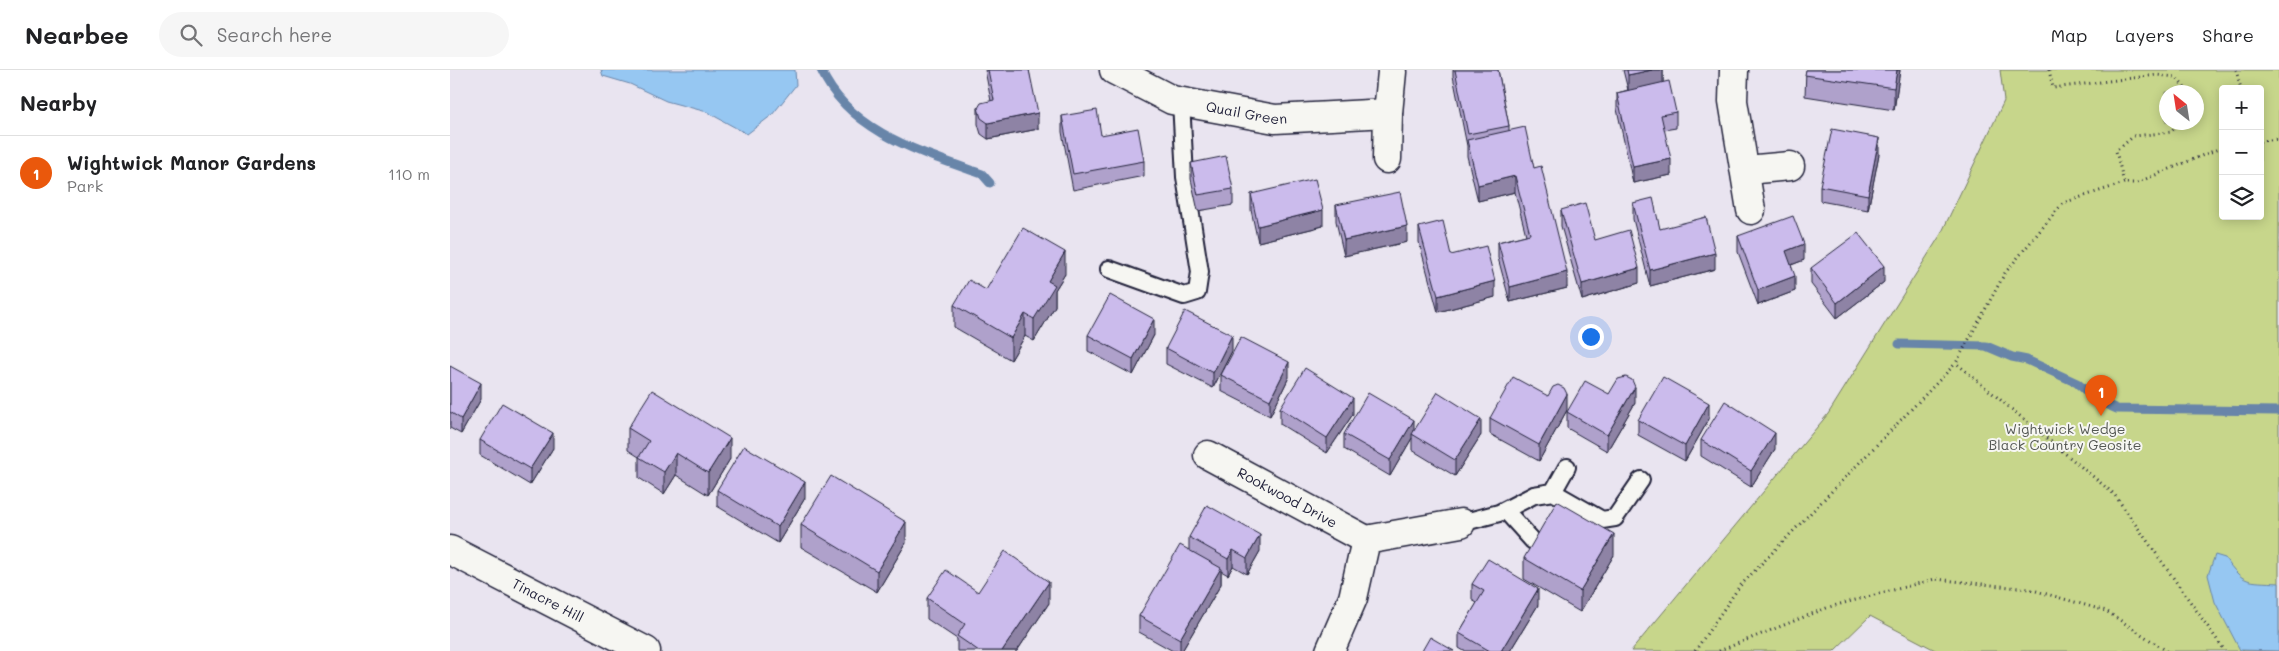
<!DOCTYPE html>
<meta charset="utf-8">
<style>
:root{--surface:#fff;--page:#f6f6f6;--text:#202124;--muted:#757577;--line:#e0e0e0;--accent:#ea580c}
body{margin:0;font-family:Mali,sans-serif;background:var(--page);color:var(--text)}
.controls{position:absolute;right:15px;top:15px;display:grid;overflow:hidden;border-radius:5px;box-shadow:0 2px 12px #0003}
.controls button{width:45px;height:45px;display:grid;place-items:center;padding:0;border:0;border-bottom:1px solid var(--line);background:var(--surface);color:var(--text);font:25px sans-serif}
.compass{position:absolute;left:1709px;top:15px;width:45px;height:45px;border-radius:50%;background:var(--surface);box-shadow:0 2px 12px #0003;rotate:330deg}
.you{position:absolute;left:1140px;top:266px;width:18px;height:18px;margin:-12px;border:4px solid #fff;border-radius:50%;background:#1a73e8;box-shadow:0 0 0 8px #1a73e833}
.badge{display:grid;place-items:center;width:32px;height:32px;border-radius:50%;background:var(--accent);color:#fff;font-size:16px;font-weight:700}
.pin{position:absolute;translate:-50% -41px;filter:drop-shadow(0 1px 2px #0008)}
.pin::after{content:'';position:absolute;top:26px;width:18px;height:15px;background:inherit;clip-path:polygon(0 0,100% 0,50% 100%)}
.list{margin:0;padding:0;list-style:none}
h2{display:flex;justify-content:space-between;align-items:center;height:65px;margin:0;padding:0 20px;font-size:21px}
h2 small{font-size:16px;font-weight:400;color:var(--muted)}
.list li{display:grid;grid-template-columns:32px 1fr auto;gap:15px;align-items:center;box-sizing:border-box;height:75px;padding:0 20px;border-top:1px solid var(--line)}
.list b{display:block;font-size:19px;white-space:nowrap}
.list p{margin:0;font-size:16px;white-space:nowrap;color:var(--muted)}
.list em{font-size:16px;font-style:normal;color:var(--muted)}
.icon{flex:none;width:28px;height:28px;fill:none;stroke:currentColor;stroke-width:2;stroke-linecap:round;stroke-linejoin:round}
.map{position:relative;flex:none;width:1829px;height:581px;overflow:hidden}
header{display:flex;align-items:center;gap:30px;box-sizing:border-box;height:70px;padding:0 25px;background:var(--surface);border-bottom:1px solid var(--line)}
header strong{font-size:24px}
nav{display:flex;gap:28px;margin-inline-start:auto;font-size:18px}
.search{width:350px;height:45px;background:var(--page);display:flex;align-items:center;gap:12px;box-sizing:border-box;padding:0 18px;border-radius:28px;color:var(--muted);font-size:19px}
main{display:flex}
aside{flex:1;background:var(--surface)}
.map>svg:first-child{display:block}
.green{fill:#c7d68b;stroke:#747c63;fill-rule:evenodd}
.water{fill:#96c7f2;stroke:#6885a9}
.lines{fill:none;stroke-linecap:round;stroke-linejoin:round}
.stream{stroke:#6885a9;stroke-width:9}
.lane-casing{stroke:#22223b;stroke-width:20}
.street-casing{stroke:#22223b;stroke-width:31}
.secondary-casing{stroke:#22223b;stroke-width:31}
.path{stroke:#22223b;stroke-width:3;stroke-dasharray:1 4;stroke-linecap:butt}
.lane{stroke:#f6f6f2;stroke-width:16}
.street{stroke:#f6f6f2;stroke-width:28}
.secondary{stroke:#f6f6f2;stroke-width:28}
.wall{fill:#afa1cb;stroke:#22223b}
.shaded-wall{fill:#8e83a5;stroke:#22223b}
.building{fill:#cbbbec;stroke:#22223b}
.labels{text-anchor:middle;stroke-width:4;stroke-linejoin:round;paint-order:stroke}
.street-label{font-size:14px;fill:#22223b;stroke:#f6f6f2}
.park-label{font-size:14px;fill:#545853;stroke:#f6f6f2}
</style>
<header>
<strong>Nearbee</strong>
<div class="search"><svg class="icon" aria-label="search" viewBox="0 0 24 24"><circle cx="10" cy="10" r="6"/><path d="M15 15l6 6"/></svg>Search here</div>
<nav><a>Map</a><a>Layers</a><a>Share</a></nav>
</header>
<main>
<aside>
<h2>Nearby<small></small></h2>
<ul class="list">
<li><span class="badge">1</span><div><b>Wightwick Manor Gardens</b><p>Park</p></div><em>110 m</em></li>
</ul>
</aside>
<div class="map">
<svg width="1829" height="581" viewBox="0 0 1829 581">
<rect width="100%" height="100%" fill="#e9e4f0"/>
<filter id="ink" filterUnits="userSpaceOnUse"><feTurbulence type="fractalNoise" baseFrequency=".02" numOctaves="2"/><feDisplacementMap in="SourceGraphic" scale="10" xChannelSelector="R" yChannelSelector="G"/><feConvolveMatrix kernelMatrix="1 2 1 2 8 2 1 2 1" color-interpolation-filters="sRGB"/></filter>
<g filter="url(#ink)">
<path class="green" d="M1550,0H1829V581H1487L1420,546L1384,581H1181L1378,344L1491,164L1554,31ZM1773,19H1810V146H1773ZM1716,22H1746V52H1716Z"/>
<path class="water" d="M151,0H345L346,15L322,45L297,64L257,42L216,31L180,14L153,6Z
M1765,485L1775,488C1794,515 1797,511 1829,513V581L1790,580L1765,532L1758,505Z"/>
<g class="lines">
<path class="stream" d="M371,0C399,62 473,83 532,104L540,113
M1449,274L1536,276L1562,287L1577,290L1627,313L1648,331L1667,339L1829,341"/>
<g class="lane-casing">
<path id="lane" d="M659,199L734,226L747,222L750,202L735,107L731,31
M1103,422L1117,397
M1055,440L1083,471
M1011,453L1049,443L1084,425L1103,422L1152,450L1165,448L1191,410"/>
</g>
<g class="street-casing">
<g id="street">
<path id="s1" d="M664,0L722,30L825,49L938,43"/>
<path d="M1284,0L1283,31L1301,140"/>
<path d="M937,89L938,43L942,2"/>
<path d="M1296,100L1340,96"/>
<path id="s2" d="M758,385L916,470L1011,453"/>
<path d="M880,581L903,528L916,470"/>
</g>
</g>
<g class="secondary-casing">
<g id="secondary">
<path id="s3" d="M0,480L196,581"/>
</g>
</g>
<path class="path" d="M1599,0L1603,18L1706,5L1726,7L1738,22
M1786,0L1791,19
M1730,52L1721,62L1684,66L1666,81L1674,113H1686L1773,77
M1810,71L1829,69
M1674,113L1613,133L1555,203L1506,293L1664,424L1775,581
M1245,581L1289,517L1506,293
M1269,581L1379,537L1485,509L1579,519L1656,541L1717,581"/>
<use href="#lane" class="lane"/>
<use href="#street" class="street"/>
<use href="#secondary" class="secondary"/>
</g>
<path class="wall" d="M535,0H579L588,59L538,69L531,64L528,54V38L541,31Z
M1003,0H1048L1059,56V61L1084,98L1117,218L1060,232L1048,188V172L1076,165L1065,122L1028,131L1017,86V76L1003,6Z
M1173,0H1213V13L1226,42V58L1214,60L1221,105L1183,113L1167,39V23L1178,20Z
M1356,0H1450L1444,40L1355,26Z
M612,46L651,65L694,91V106L623,120L612,62Z
M1429,84L1418,140L1370,131V116Z
M741,93L783,119V135L748,141L741,109Z
M801,124L873,156L808,172L801,140Z
M1183,133L1210,159L1265,199L1200,216L1183,149Z
M886,135L957,172L894,186L886,151Z
M1111,140L1145,170L1189,213L1132,230L1111,156Z
M969,157L1001,185L1045,227L988,242L969,172Z
M1288,166L1354,190L1341,195L1345,221L1308,235L1288,182Z
M1361,198L1434,212L1387,248L1361,214Z
M615,204L605,220V236L584,271L575,266L561,290L504,257V235L536,220Z
M638,265H704L683,305L638,281Z
M716,278L782,281L763,318L716,294Z
M0,296L31,329L11,364L0,358Z
M771,305L839,307L820,346L771,321Z
M1159,324L1185,333L1157,381L1117,358V342Z
M830,338L903,344L877,383L830,354Z
M1117,340L1089,391L1040,364V348Z
M1259,349L1235,391L1188,365V350Z
M178,358L280,389L258,425L226,405L214,424L189,408V387L178,380Z
M964,361L1031,365L1005,406L962,380V368L940,406L894,379V364Z
M30,370L103,378L80,415L30,385Z
M1251,370L1325,379L1301,417L1251,386Z
M267,420L355,428L328,473L267,436Z
M351,455L456,473L427,522L351,477Z
M739,467L810,481L797,504L783,496L778,505L771,501V514L732,581H723L689,562V546L739,480Z
M1164,485L1130,542L1074,509V488Z
M1022,514L1088,535L1060,581H1014L1009,578V563L1027,533L1022,530Z
M528,522L599,533L567,581H507V569L477,549V528Z"/>
<path class="shaded-wall" d="M1202,0H1213V13L1178,21V5Z
M1447,0H1450L1444,40V18Z
M588,43V59L538,69V53Z
M1429,68V84L1418,140V125Z
M1221,89V105L1183,113V97Z
M1065,106V122L1028,131V115Z
M873,140V156L808,172V156Z
M957,156V172L894,186V170Z
M1354,174V190L1336,197V181Z
M615,182V204L605,220V236L584,271V249L598,211Z
M1265,183V199L1200,216V200Z
M1434,196V212L1387,248V233Z
M1189,198V213L1132,230V214Z
M1117,202V218L1060,232V217Z
M1345,206V221L1308,235V220Z
M1045,211V227L988,242V226Z
M575,244V266L561,290V268Z
M704,249V265L683,305V289Z
M782,265V281L763,318V303Z
M839,292V307L820,346V330Z
M31,313V329L11,364V349Z
M1185,317V333L1157,381V365Z
M1117,324V340L1089,391V375Z
M903,328V344L877,383V368Z
M1259,333V349L1235,391V376Z
M1031,349V365L1005,406V390Z
M964,350V365L962,364V368L940,406V390Z
M103,363V378L80,415V399Z
M1325,363V379L1301,417V401Z
M280,368V389L258,425V403Z
M226,383V405L214,424V402Z
M355,412V428L328,473V457Z
M456,452V473L427,522V501Z
M1164,464V485L1130,542V521Z
M810,465V481L797,504V488Z
M783,480V496L778,505V489Z
M771,498V514L732,581H730V569Z
M599,512V533L567,581H552Z
M1088,519V535L1060,581H1051Z"/>
<path class="building" d="M538,0H579L588,43L538,53L531,48L528,38L531,33L544,30Z
M1005,0H1048L1059,56L1018,64Z
M1177,0H1202L1178,5Z
M1356,0H1447L1444,18L1355,5Z
M1219,11L1226,42L1211,45L1221,89L1183,97L1167,23Z
M647,40L651,65L688,58L694,91L623,104L612,46Z
M1075,57L1084,98L1091,96L1117,202L1060,217L1048,172L1080,164L1065,106L1028,115L1017,70Z
M1382,59L1429,68L1418,125L1370,116Z
M776,86L783,119L748,125L741,93Z
M865,109L873,140L808,156L801,124Z
M950,122L957,156L894,170L886,135Z
M1203,128L1210,159L1256,147L1265,183L1200,200L1183,133Z
M1135,133L1145,170L1179,160L1189,198L1132,214L1111,140Z
M1343,146L1354,174L1336,181L1345,206L1308,220L1288,166Z
M993,151L1001,185L1036,176L1045,211L988,226L969,157Z
M573,158L615,182L598,211L605,215L584,249L575,244L561,268L504,235L519,210L536,220Z
M1408,163L1434,196L1387,233L1361,198Z
M660,225L704,249L683,289L638,265Z
M735,241L782,265L763,303L716,278Z
M791,267L839,292L820,330L771,305Z
M0,296L31,313L11,349L0,342Z
M855,298L903,328L877,368L830,338Z
M1063,307L1098,326L1103,317L1108,315L1114,318L1117,324L1089,375L1040,348Z
M1176,307L1182,310L1185,317L1157,365L1117,342L1135,311L1159,324L1168,309Z
M1213,307L1259,333L1235,376L1188,350Z
M202,320L280,368L258,403L226,383L214,402L189,387L199,371L178,358Z
M988,322L1031,349L1005,390L962,364Z
M918,323L964,350L940,390L894,364Z
M1275,331L1325,363L1301,401L1251,370Z
M52,333L103,363L80,399L30,370Z
M294,376L355,412L328,457L267,420Z
M381,406L456,452L427,501L351,455Z
M1107,431L1164,464L1130,521L1074,488Z
M757,435L810,465L797,488L783,480L778,489L739,467Z
M730,475L771,498L730,569L689,546Z
M555,481L599,512L552,581H529L507,566L515,554L477,528L496,500L528,522Z
M1038,489L1088,519L1051,581H1040L1009,563L1034,521L1022,514Z
M980,567L1004,581H972Z"/>
</g>
<g class="labels">
<g class="street-label">
<text dy="5" stroke="none"><textPath href="#s1" startOffset="141">Quail Green</textPath></text>
<text dy="5" stroke="none"><textPath href="#s2" startOffset="90">Rookwood Drive</textPath></text>
<text dy="5" stroke="none"><textPath href="#s3" startOffset="110">Tinacre Hill</textPath></text>
</g>
<g class="park-label">
<text x="1615" y="364">Wightwick Wedge<tspan x="1615" dy="16">Black Country Geosite</tspan></text>
</g>
</g>
</svg>
<div class="controls">
<button>+</button>
<button>−</button>
<button><svg class="icon" aria-label="layers" viewBox="0 0 24 24"><path d="M12 4l9 5-9 5-9-5zM3 14l9 5 9-5"/></svg></button>
</div>
<svg class="compass" viewBox="-18 -18 36 36"><path d="M0-13l5 13h-10z" fill="#e53935"/><path d="M0 13l5-13h-10z" fill="#757577"/></svg>
<div class="you"></div>
<div class="pin badge" style="left:1651px;top:346px">1</div>
</div>
</main>
